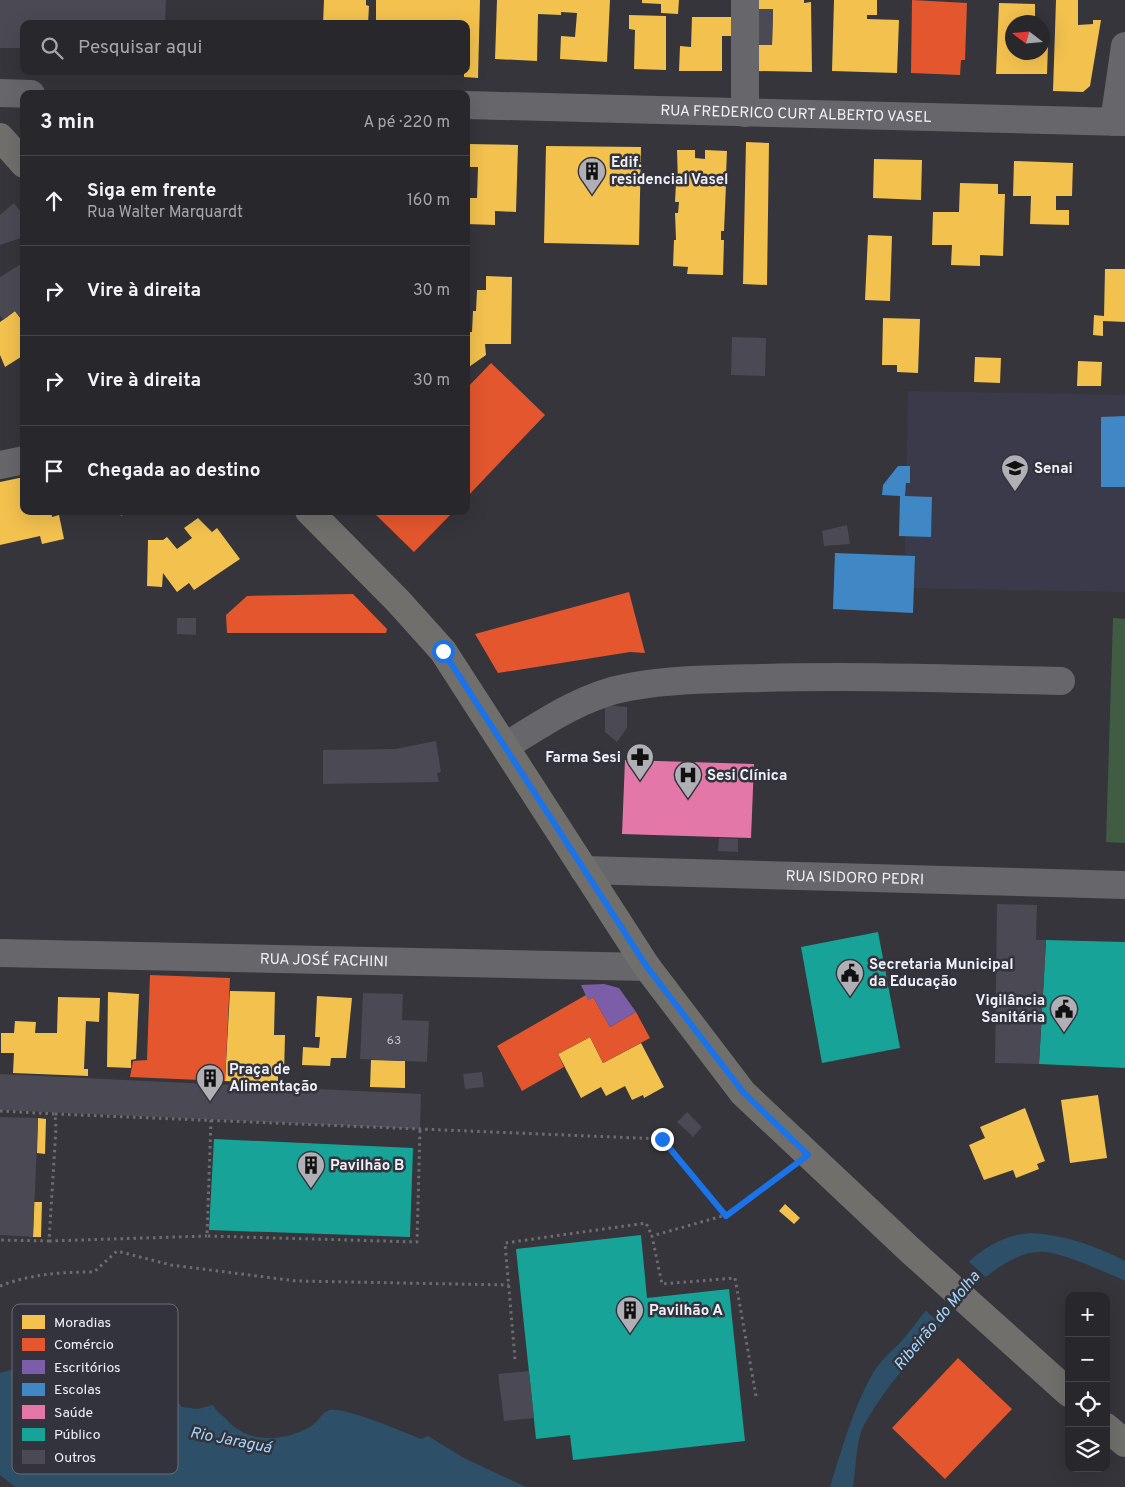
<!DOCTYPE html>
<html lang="pt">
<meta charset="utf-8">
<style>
:root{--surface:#28282c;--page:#343438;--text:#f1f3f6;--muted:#a5a6a9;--line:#444448}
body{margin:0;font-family:Overpass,sans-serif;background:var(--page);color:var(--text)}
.controls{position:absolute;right:15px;bottom:15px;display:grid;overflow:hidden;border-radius:10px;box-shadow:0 5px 20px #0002}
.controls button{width:45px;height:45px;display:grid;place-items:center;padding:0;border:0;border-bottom:1px solid var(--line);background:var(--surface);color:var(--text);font:25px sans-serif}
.compass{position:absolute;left:1005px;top:15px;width:45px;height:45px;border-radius:50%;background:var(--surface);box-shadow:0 5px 20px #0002;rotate:286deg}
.stop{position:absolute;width:15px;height:15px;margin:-11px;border:4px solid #1a73e8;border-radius:50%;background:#fff}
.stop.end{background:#1a73e8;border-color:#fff;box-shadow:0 1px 5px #0008}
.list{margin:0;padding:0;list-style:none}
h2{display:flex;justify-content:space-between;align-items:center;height:65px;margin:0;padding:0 20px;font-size:21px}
h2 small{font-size:16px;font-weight:400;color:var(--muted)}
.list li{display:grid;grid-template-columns:32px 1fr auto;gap:15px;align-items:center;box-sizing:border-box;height:90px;padding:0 20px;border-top:1px solid var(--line)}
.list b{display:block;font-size:19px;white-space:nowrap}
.list p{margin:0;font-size:16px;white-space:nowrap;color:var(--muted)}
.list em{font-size:16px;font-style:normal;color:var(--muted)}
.icon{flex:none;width:28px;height:28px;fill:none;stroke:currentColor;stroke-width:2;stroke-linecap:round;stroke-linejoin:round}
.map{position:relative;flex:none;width:1125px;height:1487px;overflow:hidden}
.search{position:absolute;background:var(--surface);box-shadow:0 5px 20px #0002;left:20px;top:20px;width:450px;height:55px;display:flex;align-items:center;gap:12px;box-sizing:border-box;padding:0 18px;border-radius:10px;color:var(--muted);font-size:19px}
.panel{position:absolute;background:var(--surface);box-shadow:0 5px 20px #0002;left:20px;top:90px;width:450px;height:425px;border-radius:10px}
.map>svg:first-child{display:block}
.built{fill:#3b3a4a}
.green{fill:#405d43}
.water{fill:#2d4f68}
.pier{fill:#35353b}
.homes{fill:#f2c14e}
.shops{fill:#e4572e}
.offices{fill:#7b5ea7}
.schools{fill:#3f88c5}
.health{fill:#e377a8}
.public{fill:#17a398}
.building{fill:#4a4954}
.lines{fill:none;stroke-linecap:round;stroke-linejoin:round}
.path{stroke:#6d6d71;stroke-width:3;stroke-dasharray:2.5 4;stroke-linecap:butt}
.minor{stroke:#67666b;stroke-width:28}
.major{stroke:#716f6c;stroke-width:28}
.route{stroke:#1a73e8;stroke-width:6}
.labels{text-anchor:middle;stroke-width:5;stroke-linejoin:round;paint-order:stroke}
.number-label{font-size:12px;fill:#c6c6ce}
.street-label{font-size:15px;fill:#f0f0f7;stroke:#33333d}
.poi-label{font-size:15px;font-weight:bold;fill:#f0f0f7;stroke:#33333d;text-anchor:start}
.water-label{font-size:16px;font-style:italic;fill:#a4d6fb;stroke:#33333d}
.key{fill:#33333d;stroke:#6c6c75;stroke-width:1}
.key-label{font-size:14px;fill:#f0f0f7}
</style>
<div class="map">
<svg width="1125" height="1487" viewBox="0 0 1125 1487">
<rect width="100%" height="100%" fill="#35353b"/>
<path class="built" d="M908,391L1125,395V592L904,588Z"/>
<path class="green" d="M1113,618L1125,619V843L1106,842Z"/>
<path class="water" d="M1031,1233C1064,1235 1095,1245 1125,1261V1281C1109,1273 1062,1253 1045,1252C1024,1250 1002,1264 986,1277C947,1320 890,1376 863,1427C856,1442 856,1470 853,1487H830C842,1448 853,1408 873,1373C882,1358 895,1349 906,1336C938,1296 974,1236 1031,1233Z
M98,1339L122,1341L153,1354L156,1361V1378L182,1407L198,1409L213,1405C217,1412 221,1414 226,1419C248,1444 282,1442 310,1427C318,1423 321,1412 330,1410C346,1407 403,1432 421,1439L428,1436L464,1458L526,1487H15L0,1475V1373L61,1355L82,1342Z"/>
<path class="pier" d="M966,1259L988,1279L944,1327L923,1308Z"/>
<path class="homes" d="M324,0H366V5L369,6L368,24H323Z
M376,0H480L478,78L464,77V71H466V24H376Z
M497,0H610L607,62L560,59L561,36L575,37L577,13L561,12V15L538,14L537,61L495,59Z
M642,0H679L678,14L661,13V4L642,3Z
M758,0H804V3L811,2L812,72L756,71L757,45H772L773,9H758Z
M834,0H877V15H867V19L899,20L897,73L832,71Z
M1056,0H1078V25L1093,24V20H1101L1090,86L1083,92L1053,91Z
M999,3L1035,4V22H1012V52H1042V46H1048L1047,74H996Z
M629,15L666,16V70L634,69L635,30L629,29Z
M692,17H734V36H722V71H679L680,46L691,47Z
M746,142L769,143L767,285L743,284Z
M467,144L518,145L516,212L495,211V225L466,224V198H477L478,167H467Z
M546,146L641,147L639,245L544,243Z
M677,150H695V158L705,159V150L727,151L726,176H723L722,185H726L724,231H721V240H724L723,275L687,274L688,267L673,266L674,240H676L675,213H678L679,202H675L676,183H678Z
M874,159L922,160L921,200L873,198Z
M1014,161L1073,163L1072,196H1056V210H1069V225L1030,224L1031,196H1013Z
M960,183L998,184V194H1005L1003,256L980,255V266L951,265L952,245H932L933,212H959Z
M868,235L892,236L890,301L865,300Z
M1105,269H1125V322L1103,321V336L1093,335L1094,315L1104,316Z
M486,276L512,277L511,344H485L486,355L466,369L469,332H472L473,311H476L477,290H486Z
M15,311L24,323V355L5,367L0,355V322Z
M883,318L920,319L918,373L897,372V365H882Z
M975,357L1001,358L1000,383L974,382Z
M1078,361L1102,362L1101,386H1077Z
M24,477V511H51L52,517L59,515L64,539L42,544L40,536L0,545V482Z
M198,518L212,532L217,528L240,559L194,590L189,583L177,592L163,573L162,587L147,586L148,540H163L167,537L177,549L192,538L184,528Z
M230,991L275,992L274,1035H285L284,1075H278V1083L225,1081Z
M108,992L139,994L136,1059L131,1060V1068L107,1067Z
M317,996L352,998L346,1058H331L330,1066L302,1065L303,1047L319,1048L320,1037H315Z
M58,997L100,998L99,1022L86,1021L84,1069H88V1076L13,1073L14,1053H1V1033H14L15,1021L36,1022L35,1033H57Z
M590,1037L603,1063L641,1043L664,1087L644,1098L643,1095L632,1100L625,1086L606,1096L601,1087L581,1098L558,1054Z
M371,1060L405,1061V1088L370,1087Z
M1098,1095L1107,1158L1070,1163L1061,1100Z
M1025,1108L1045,1161L1037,1164L1039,1169L1016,1178L1013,1170L984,1180L969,1145L985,1138L980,1127Z
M38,1118L46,1119L45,1154L37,1153Z
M34,1202H42L41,1237H33Z
M785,1204L800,1218L794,1224L779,1211Z"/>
<path class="shops" d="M912,0L967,3L965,60H961L960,75L911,73Z
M491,363L545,415L466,498V389Z
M119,511H130L121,516Z
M372,511H454L414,552Z
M629,592L645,653L630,652L498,673L475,634Z
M353,594L387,629L386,633H227L226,615L247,596Z
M150,975L230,978L225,1081L130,1077L133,1061L147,1060Z
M586,995L588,1000L593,997L610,1027L636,1012L650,1038L603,1063L590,1037L558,1054L564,1067L522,1091L497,1046Z
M958,1358L1012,1409L945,1479L892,1428Z"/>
<path class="offices" d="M604,984L619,988L636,1012L610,1027L593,997L588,1000L581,985Z"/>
<path class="schools" d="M1125,416V487H1101V417Z
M898,466H910V483H906L905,496L932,497L931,537L899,536L900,496L882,495L883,485Z
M835,553L915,556L913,613L833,609Z"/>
<path class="health" d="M625,760L754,764L751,838L622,834Z"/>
<path class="public" d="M878,932L900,1048L822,1063L801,947Z
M1046,940L1125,942V1068L1039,1064Z
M214,1139L413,1148L410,1237L209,1230Z
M641,1235L647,1298L729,1289L745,1441L573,1460L570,1435L536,1439L516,1249Z"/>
<path class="building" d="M0,0H166L165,24H24V48H0Z
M758,9H773L772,45H757Z
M375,71H401V75H374Z
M14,203L24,216V237L0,245V215Z
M24,262V323L15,311L3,320L0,315V277Z
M732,337L766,338L765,376L731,375Z
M847,525L850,544L824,546L822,531Z
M177,618H196V635L177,634Z
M605,705L627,707V728L617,742L605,732Z
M436,741L441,772L437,773L439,782L323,784V750L395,749Z
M719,838L738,839V852L718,851Z
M997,904L1037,905L1036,940H1046L1039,1064L995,1063Z
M363,993L403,994L402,1020L429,1021L427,1062L360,1059Z
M482,1072L484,1087L465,1089L463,1074Z
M0,1074L421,1094L420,1129L0,1110Z
M687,1112L702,1127L693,1137L677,1122Z
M0,1117L38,1118L33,1237L0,1235Z
M529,1371L534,1418L504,1421L498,1374Z"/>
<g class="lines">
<path class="path" d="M0,1111L55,1114L56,1128L49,1241L0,1240
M55,1114L662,1139L726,1215
M211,1120L207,1236L417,1242L420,1129
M49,1241L207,1236
M0,1286C31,1274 61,1272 94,1272L117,1251L171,1265L296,1281L509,1285
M515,1359L505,1243L646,1223L652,1236
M756,1396L735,1278L662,1284L652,1236L726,1215L788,1170"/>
<g class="minor">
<path d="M0,93L31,94"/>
<path id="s1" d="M466,105L1125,122"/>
<path d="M745,113V0"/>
<path d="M1114,122L1125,46"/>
<path d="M0,465L24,460"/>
<path d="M506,746C544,722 584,695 629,687C672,679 718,679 761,678C861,675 961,679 1061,681"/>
<path id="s2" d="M584,870L1125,885"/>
<path id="s3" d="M0,953L647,967"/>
</g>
<path class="major" d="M0,137L24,164
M309,511L398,601L443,651L647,967L743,1093L911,1251L1069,1393
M1106,1427L1125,1443"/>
</g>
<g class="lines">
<path class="route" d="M443,651L647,967L743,1092L808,1155L726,1216L662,1139"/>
</g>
<defs>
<g id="building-pin" transform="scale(1.4375)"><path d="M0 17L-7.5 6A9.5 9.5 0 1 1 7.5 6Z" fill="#afafb5" stroke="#33333d"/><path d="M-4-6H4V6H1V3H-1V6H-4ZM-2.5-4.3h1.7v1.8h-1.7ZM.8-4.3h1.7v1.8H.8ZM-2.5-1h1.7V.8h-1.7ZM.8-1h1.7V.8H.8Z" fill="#111"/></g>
<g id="university-pin" transform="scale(1.4375)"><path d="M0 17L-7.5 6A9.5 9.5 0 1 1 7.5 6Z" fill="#afafb5" stroke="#33333d"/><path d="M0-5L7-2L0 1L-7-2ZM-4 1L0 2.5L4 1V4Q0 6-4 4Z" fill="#111"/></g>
<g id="pharmacy-pin" transform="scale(1.4375)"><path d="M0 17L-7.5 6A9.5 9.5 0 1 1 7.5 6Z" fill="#afafb5" stroke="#33333d"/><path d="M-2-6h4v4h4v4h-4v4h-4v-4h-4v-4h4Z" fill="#111"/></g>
<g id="hospital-pin" transform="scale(1.4375)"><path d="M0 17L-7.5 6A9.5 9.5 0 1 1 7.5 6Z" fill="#afafb5" stroke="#33333d"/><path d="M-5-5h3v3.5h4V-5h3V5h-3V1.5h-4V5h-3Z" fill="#111"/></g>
<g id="civic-pin" transform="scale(1.4375)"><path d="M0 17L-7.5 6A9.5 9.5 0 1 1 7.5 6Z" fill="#afafb5" stroke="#33333d"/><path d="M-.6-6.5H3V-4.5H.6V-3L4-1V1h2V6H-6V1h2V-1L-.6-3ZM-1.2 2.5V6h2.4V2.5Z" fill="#111"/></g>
</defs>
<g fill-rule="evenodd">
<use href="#building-pin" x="592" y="171"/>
<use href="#university-pin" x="1015" y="468"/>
<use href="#pharmacy-pin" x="640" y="757"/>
<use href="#hospital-pin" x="688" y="775"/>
<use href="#civic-pin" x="850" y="973"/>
<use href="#civic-pin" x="1064" y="1009"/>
<use href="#building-pin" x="210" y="1078"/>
<use href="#building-pin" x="311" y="1165"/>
<use href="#building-pin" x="630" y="1310"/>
</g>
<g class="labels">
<g class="number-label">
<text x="394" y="1044">63</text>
</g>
<g class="street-label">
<text dy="5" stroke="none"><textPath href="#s1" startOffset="330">RUA FREDERICO CURT ALBERTO VASEL</textPath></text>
<text dy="5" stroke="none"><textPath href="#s2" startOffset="271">RUA ISIDORO PEDRI</textPath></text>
<text dy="5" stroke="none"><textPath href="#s3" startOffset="324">RUA JOSÉ FACHINI</textPath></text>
</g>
<g class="poi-label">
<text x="611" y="167">Edif.<tspan x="611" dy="17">residencial Vasel</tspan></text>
<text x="1034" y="473">Senai</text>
<text x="621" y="762" text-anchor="end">Farma Sesi</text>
<text x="707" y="780">Sesi Clínica</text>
<text x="869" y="969">Secretaria Municipal<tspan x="869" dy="17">da Educação</tspan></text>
<text x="1045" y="1005" text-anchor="end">Vigilância<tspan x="1045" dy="17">Sanitária</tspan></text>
<text x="229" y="1074">Praça de<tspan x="229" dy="17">Alimentação</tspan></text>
<text x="330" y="1170">Pavilhão B</text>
<text x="649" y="1315">Pavilhão A</text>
</g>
<g class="water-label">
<text transform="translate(936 1320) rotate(-50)" y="6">Ribeirão do Molha</text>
<text transform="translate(231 1439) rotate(11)" y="6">Rio Jaraguá</text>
</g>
</g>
<rect x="12" y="1304" width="166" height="170" rx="8" class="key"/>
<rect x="22" y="1315" width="23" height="14" fill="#f2c14e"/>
<rect x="22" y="1338" width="23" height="13" fill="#e4572e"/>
<rect x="22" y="1360" width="23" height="14" fill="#7b5ea7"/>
<rect x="22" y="1383" width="23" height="13" fill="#3f88c5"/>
<rect x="22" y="1405" width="23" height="14" fill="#e377a8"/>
<rect x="22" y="1428" width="23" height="13" fill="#17a398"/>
<rect x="22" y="1450" width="23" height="14" fill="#4a4954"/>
<g class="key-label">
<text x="54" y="1327">Moradias</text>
<text x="54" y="1349">Comércio</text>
<text x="54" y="1372">Escritórios</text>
<text x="54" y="1394">Escolas</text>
<text x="54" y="1417">Saúde</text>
<text x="54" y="1439">Público</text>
<text x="54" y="1462">Outros</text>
</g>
</svg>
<div class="controls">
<button>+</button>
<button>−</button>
<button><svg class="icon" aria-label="locate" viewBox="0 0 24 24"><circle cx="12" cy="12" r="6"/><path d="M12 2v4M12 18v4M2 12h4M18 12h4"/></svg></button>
<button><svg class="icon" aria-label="layers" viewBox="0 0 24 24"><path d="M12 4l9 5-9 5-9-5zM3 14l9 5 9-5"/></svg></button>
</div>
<svg class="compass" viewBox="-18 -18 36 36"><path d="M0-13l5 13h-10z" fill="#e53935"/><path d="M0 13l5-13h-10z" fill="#a5a6a9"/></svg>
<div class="stop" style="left:443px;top:651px"></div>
<div class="stop end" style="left:662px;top:1139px"></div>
<div class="search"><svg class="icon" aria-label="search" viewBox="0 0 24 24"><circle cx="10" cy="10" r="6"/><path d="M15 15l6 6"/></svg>Pesquisar aqui</div>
<section class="panel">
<h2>3 min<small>A pé · 220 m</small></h2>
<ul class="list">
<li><svg class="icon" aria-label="ahead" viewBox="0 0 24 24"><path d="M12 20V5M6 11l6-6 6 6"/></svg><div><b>Siga em frente</b><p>Rua Walter Marquardt</p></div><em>160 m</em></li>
<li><svg class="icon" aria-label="right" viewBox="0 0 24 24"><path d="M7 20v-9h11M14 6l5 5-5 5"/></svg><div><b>Vire à direita</b></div><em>30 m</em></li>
<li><svg class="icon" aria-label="right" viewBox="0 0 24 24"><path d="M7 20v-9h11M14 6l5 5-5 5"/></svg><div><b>Vire à direita</b></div><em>30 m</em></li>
<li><svg class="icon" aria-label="arrive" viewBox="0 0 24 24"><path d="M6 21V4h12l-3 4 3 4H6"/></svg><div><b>Chegada ao destino</b></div></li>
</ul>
</section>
</div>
